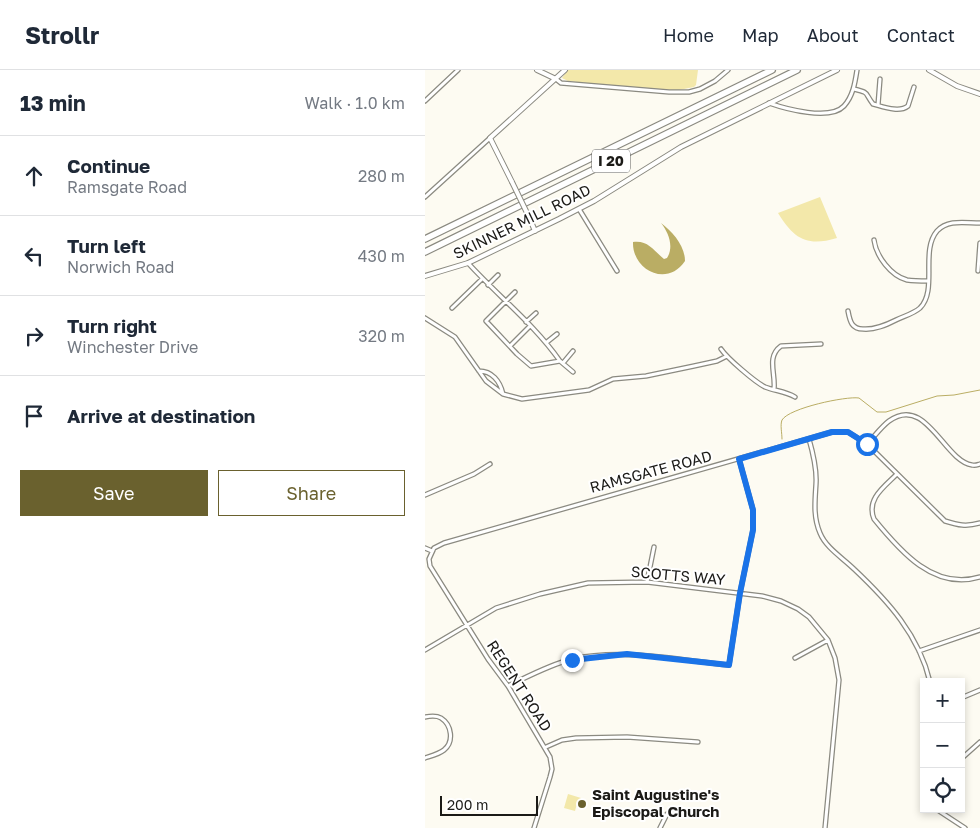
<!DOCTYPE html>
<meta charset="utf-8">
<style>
:root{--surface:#fff;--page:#f6f6f7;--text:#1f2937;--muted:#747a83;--line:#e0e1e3;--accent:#6a612e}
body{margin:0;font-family:"Golos Text",sans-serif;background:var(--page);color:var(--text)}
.controls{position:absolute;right:15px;bottom:15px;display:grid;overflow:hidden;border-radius:0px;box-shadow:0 2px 8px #0003}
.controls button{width:45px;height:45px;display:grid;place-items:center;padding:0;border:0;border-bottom:1px solid var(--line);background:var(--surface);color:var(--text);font:25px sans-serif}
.scale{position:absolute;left:15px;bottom:12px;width:98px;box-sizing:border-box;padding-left:5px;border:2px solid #1b1a17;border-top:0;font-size:14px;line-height:18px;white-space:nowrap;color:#1b1a17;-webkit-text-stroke:4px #fff;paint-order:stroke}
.stop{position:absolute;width:15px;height:15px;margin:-11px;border:4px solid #1a73e8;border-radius:50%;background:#fff}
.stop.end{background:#1a73e8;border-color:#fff;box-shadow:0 1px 5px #0008}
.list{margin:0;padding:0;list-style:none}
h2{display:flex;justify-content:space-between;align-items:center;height:65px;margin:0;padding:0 20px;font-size:21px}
h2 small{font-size:16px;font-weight:400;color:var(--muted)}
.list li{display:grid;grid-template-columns:32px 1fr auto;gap:15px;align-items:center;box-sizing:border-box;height:80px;padding:0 20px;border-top:1px solid var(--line)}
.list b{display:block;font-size:19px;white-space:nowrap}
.list p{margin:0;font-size:16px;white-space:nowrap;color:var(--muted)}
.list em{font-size:16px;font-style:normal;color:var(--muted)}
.actions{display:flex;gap:10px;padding:15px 20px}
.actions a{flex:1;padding:11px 0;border:1px solid var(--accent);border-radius:0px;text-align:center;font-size:18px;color:var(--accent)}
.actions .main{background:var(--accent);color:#fff}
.icon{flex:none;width:28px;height:28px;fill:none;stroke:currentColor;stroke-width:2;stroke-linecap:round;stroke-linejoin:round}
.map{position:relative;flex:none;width:555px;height:758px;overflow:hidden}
header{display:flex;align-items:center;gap:30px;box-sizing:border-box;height:70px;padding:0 25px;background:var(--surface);border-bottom:1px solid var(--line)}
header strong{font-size:24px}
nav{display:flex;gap:28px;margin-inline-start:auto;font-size:18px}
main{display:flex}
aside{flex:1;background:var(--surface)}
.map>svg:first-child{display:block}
.green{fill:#f3e8aa}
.water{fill:#baad64}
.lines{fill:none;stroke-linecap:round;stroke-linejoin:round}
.stream{stroke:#baad64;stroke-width:1}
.minor-casing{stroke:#8b8a81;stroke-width:5.5}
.tertiary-casing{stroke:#8b8a81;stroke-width:6}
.motorway-casing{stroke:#8b8a81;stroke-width:8}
.minor{stroke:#fff;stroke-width:3}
.tertiary{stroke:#fff;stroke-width:4}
.motorway{stroke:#fff;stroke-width:5.5}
.tertiary-bridge-casing{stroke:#8b8a81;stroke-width:6;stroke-linecap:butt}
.tertiary-bridge{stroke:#fff;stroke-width:4}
.route{stroke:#1a73e8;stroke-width:6}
.poi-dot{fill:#6a612e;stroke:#fff;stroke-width:2}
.labels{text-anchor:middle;stroke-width:4;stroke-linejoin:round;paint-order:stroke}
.shield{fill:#fff;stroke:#5f5f5d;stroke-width:1}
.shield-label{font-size:14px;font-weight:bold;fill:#1b1a17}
.street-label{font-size:15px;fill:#1b1a17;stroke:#fff}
.poi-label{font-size:15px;font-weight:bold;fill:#1b1a17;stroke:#fff;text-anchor:start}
</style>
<header>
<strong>Strollr</strong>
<nav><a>Home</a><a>Map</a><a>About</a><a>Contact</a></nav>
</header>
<main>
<aside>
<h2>13 min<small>Walk · 1.0 km</small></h2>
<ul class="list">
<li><svg class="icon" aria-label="ahead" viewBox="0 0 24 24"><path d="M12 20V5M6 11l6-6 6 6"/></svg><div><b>Continue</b><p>Ramsgate Road</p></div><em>280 m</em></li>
<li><svg class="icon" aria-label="left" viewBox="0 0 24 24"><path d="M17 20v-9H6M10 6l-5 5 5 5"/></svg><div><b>Turn left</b><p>Norwich Road</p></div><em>430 m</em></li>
<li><svg class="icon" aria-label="right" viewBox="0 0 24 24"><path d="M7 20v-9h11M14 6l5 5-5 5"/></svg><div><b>Turn right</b><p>Winchester Drive</p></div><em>320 m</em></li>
<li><svg class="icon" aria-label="arrive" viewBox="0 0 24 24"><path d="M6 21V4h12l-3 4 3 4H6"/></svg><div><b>Arrive at destination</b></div></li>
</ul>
<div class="actions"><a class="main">Save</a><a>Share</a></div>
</aside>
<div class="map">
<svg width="555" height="758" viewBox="0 0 555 758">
<rect width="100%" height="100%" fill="#fdfbf2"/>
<path class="green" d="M143,0H273L271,15L269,17L244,22L143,11L137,8Z
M395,127L412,168C382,177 369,169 353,143Z
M143,724L156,728L155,730H153L150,741L139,738Z"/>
<path class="water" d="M236,153C248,162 260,176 260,191C242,218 207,200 208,172C223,170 228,180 239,189L242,188C249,177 244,163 236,153Z"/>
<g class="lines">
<path class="stream" d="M357,369C357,363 355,355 357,350C364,338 421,326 434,328L452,342H461L512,326L529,325L555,320"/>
<g class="minor-casing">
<path id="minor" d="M131,9L136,13L244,22H264L275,19L290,11L303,0
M429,19C445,23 439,22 448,34C459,37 474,43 483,36L489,17
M0,31L33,0
M344,33C361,39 405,51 419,36C428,26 430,13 432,0
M453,35L455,9
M0,127L65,68
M154,139L192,201
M449,170C451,186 466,206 482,210C489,211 496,211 503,211
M43,193C73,226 109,254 135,291L106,296L92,284L61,251L90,222
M553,201L555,173
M63,215L73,205
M27,238L57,209
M423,241C425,252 427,259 438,259C450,260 461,255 471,250C479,246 488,244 495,238C513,220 495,181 512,161C523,149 540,153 555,153
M0,248L30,267L61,311L78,324L97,329L164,320L188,309L221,306L269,296L292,291L302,286
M101,252L111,243
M122,272L132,264
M85,276L105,256
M296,279C302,288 330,312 340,317C350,321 360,321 370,327
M135,291L148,302
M138,293L148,281
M54,301C67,301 75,311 78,324
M349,319C351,304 341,287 356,276L396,274
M384,369C388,383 392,399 391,414C390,431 388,447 395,463C401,478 418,488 429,499C463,531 494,565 505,612
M442,374C449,367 456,357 464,351C501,324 519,391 547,395C550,396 552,395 555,394
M472,404C459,417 441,429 449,449C475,481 509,521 555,507
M0,425L49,404L65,394
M0,478L7,481
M222,512L229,477
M0,580L71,538L115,524L163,513L222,512L337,526L356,531L373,539L384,547L403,570L410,588L414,610L400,758
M494,581L555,560
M370,588L403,570
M83,616C104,606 124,595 147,589C198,578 253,590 304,595L315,523L328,460V440L314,389
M536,628L555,620
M0,647C5,646 11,645 16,648C27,655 29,672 19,680C14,684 6,686 0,688
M121,677L137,670L151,668L202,667L273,672
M536,689L555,672
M511,739L540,758
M109,758L125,707L127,699L125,687L83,616L63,589L5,496L4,489L9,478L19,473L407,362H423L442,374L520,451C533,455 541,457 555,453
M235,758L242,744L246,741"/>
</g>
<g class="tertiary-casing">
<path id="tertiary" d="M112,0L131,9
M504,0L532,16L555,24
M87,112L65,68L140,0
M104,147L110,161
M0,206L43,193L134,149L169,131L256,77L412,0"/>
</g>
<g class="motorway-casing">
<path id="motorway" d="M0,169L347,0
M0,182L372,0"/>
</g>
<use href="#minor" class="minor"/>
<use href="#tertiary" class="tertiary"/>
<use href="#motorway" class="motorway"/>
<g class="tertiary-bridge-casing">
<path id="tertiary-bridge" d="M87,112L104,147"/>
</g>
<use href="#tertiary-bridge" class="tertiary-bridge"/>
</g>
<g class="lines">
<path class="route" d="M147,590L202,584L304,595L315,523L328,460V440L314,389L407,362H423L442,374"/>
</g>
<circle class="poi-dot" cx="157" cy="734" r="5"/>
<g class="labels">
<rect class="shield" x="167" y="79.5" width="38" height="23" rx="4"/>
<g class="shield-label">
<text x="186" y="96">I 20</text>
</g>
<g class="street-label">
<text transform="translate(97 152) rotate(-26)" y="5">SKINNER MILL ROAD</text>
<text transform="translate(226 402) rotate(-15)" y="5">RAMSGATE ROAD</text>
<text transform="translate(253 506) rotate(5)" y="5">SCOTTS WAY</text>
<text transform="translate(94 616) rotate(57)" y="5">REGENT ROAD</text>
</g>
<g class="poi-label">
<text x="167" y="730">Saint Augustine's<tspan x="167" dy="17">Episcopal Church</tspan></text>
</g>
</g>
</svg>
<div class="controls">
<button>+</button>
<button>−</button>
<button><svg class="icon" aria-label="locate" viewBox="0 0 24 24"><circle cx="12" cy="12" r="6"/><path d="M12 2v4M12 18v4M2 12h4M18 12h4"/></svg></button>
</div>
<div class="scale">200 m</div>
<div class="stop" style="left:442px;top:374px"></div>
<div class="stop end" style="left:147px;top:590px"></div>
</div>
</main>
